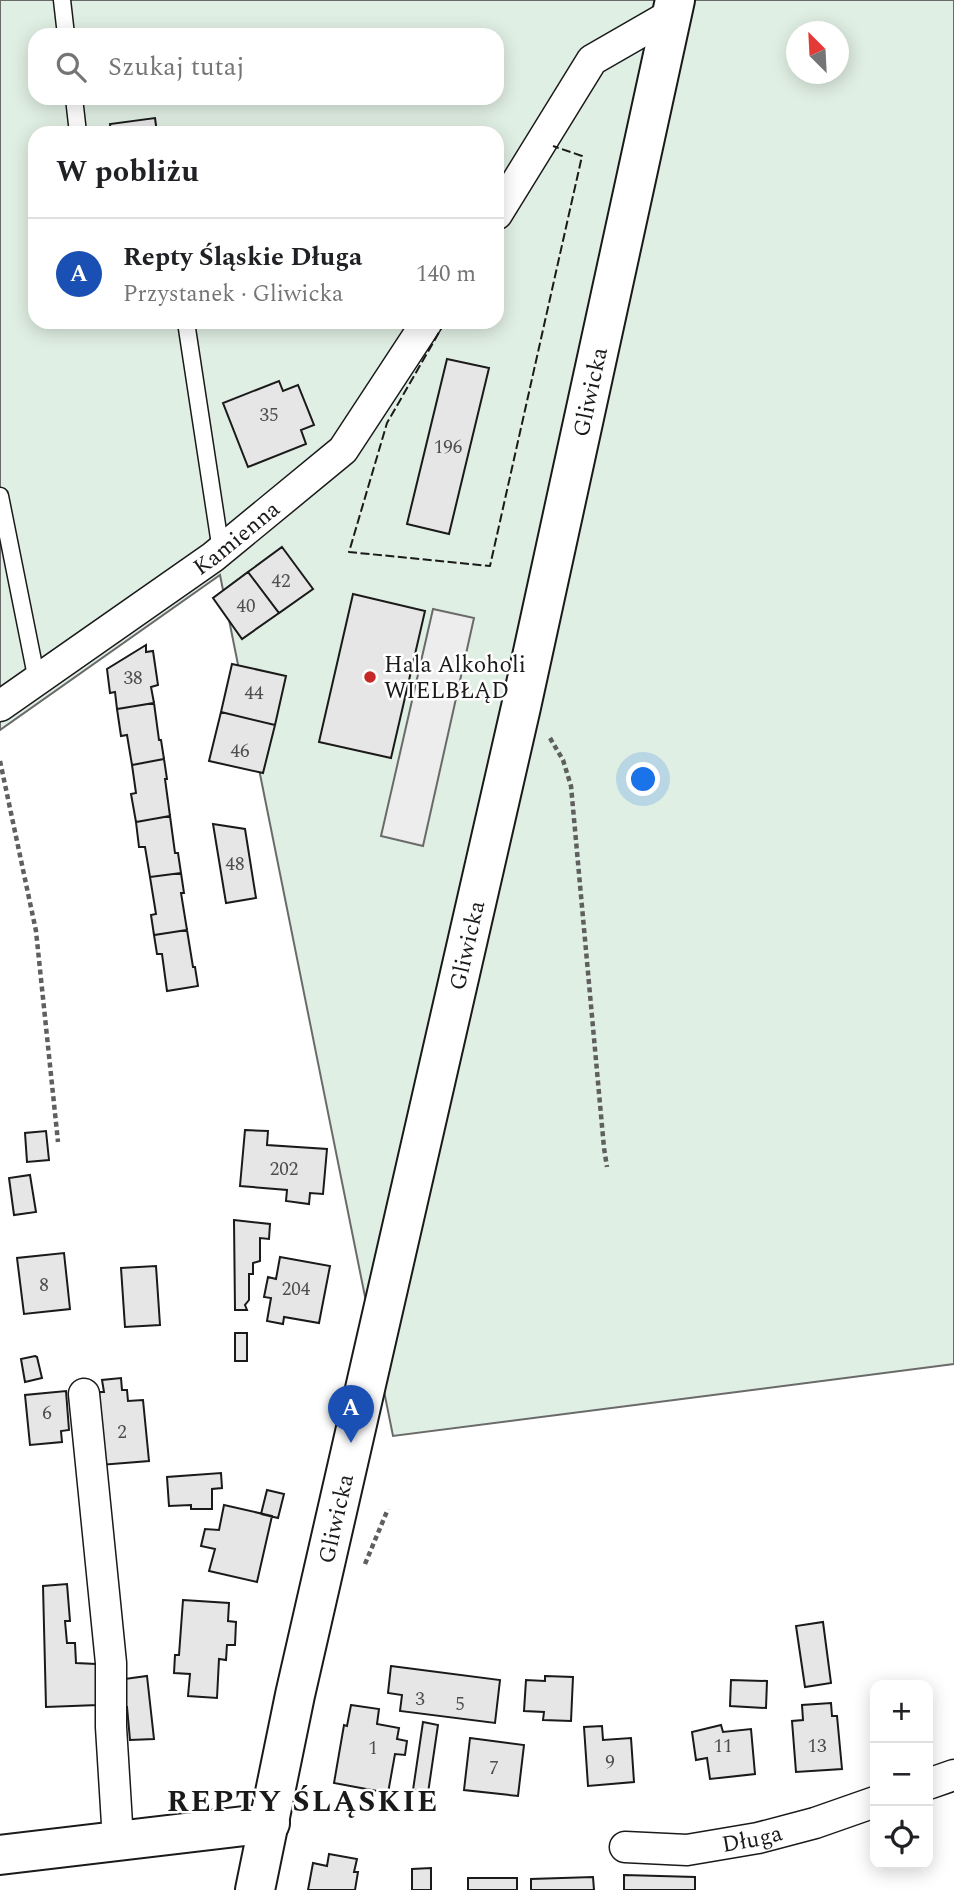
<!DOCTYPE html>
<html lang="pl">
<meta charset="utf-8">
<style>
:root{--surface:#fff;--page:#f2f2f2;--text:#202124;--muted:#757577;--line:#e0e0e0;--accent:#0f766e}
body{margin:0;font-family:Spectral,serif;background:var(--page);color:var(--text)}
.controls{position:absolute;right:21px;bottom:21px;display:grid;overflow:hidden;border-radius:14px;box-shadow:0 4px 18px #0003}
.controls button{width:63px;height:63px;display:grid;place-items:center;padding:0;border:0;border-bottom:2px solid var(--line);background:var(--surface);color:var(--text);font:35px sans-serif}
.compass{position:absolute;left:786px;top:21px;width:63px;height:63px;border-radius:50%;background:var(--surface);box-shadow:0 4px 18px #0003;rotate:336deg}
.you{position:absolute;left:644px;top:780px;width:24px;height:24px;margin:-18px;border:5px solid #fff;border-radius:50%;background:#1a73e8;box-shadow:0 0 0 10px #1a73e833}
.badge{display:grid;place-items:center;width:46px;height:46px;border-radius:50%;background:var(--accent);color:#fff;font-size:23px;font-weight:700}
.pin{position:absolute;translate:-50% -58px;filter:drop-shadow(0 2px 4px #0008)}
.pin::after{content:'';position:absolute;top:37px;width:24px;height:21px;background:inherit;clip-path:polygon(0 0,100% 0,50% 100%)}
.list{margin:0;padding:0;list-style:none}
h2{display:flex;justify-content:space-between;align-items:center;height:91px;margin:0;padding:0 28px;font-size:30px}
h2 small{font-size:23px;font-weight:400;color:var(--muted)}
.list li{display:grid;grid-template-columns:46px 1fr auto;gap:21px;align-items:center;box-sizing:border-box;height:112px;padding:0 28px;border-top:2px solid var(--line)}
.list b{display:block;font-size:26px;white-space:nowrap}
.list p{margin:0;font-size:23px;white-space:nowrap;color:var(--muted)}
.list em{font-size:23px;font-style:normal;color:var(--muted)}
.icon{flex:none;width:38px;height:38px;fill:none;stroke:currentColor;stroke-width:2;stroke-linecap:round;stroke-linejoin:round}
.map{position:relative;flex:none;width:954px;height:1890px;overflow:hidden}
.search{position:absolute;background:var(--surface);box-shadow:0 4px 18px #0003;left:28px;top:28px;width:476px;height:77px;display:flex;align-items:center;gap:18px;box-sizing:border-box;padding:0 24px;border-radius:21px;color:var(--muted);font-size:26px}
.panel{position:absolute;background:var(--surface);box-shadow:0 4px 18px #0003;left:28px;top:126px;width:476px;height:203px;border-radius:21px}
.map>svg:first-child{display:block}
.green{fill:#e0efe3;stroke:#6a6a6a;stroke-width:2;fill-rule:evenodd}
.parking{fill:#ededed;stroke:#6a6a6a;stroke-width:2}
.building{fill:#e6e6e6;stroke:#1a1a1a;stroke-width:2}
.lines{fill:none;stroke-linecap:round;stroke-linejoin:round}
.lane-casing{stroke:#1a1a1a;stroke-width:19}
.street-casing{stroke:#1a1a1a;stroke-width:33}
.secondary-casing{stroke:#1a1a1a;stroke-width:42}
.primary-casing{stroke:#1a1a1a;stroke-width:42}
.path{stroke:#5f5f5f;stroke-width:4.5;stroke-dasharray:5 3.5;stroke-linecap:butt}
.lane{stroke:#fff;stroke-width:16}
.street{stroke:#fff;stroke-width:30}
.secondary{stroke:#fff;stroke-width:38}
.primary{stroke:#fff;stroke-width:38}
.fence{stroke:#1a1a1a;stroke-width:2;stroke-dasharray:9 3.5;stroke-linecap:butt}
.poi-dot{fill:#c62828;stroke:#fff;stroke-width:2.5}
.labels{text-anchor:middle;stroke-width:5;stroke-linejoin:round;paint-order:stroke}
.number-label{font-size:19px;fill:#4d4d4d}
.street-label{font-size:23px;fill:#1a1a1a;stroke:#fff}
.poi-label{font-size:23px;fill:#1a1a1a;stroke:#fff;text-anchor:start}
.district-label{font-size:30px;font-weight:bold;letter-spacing:2px;fill:#1a1a1a;stroke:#fff}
</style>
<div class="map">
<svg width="954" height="1890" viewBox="0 0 954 1890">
<rect width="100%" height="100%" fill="#fff"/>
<path class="green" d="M0,0H954V1364L393,1436L220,575L0,730ZM796,32H838V74H796ZM35,35H497V98H35ZM35,133H497V322H35Z"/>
<path class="parking" d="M433,609L474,618L423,846L381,836Z"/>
<path class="building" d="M155,118L157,133H111L110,124Z
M447,359L489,368L449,534L407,524Z
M279,381L283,391L298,385L314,425L301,430L306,444L248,467L223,403Z
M282,547L313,589L279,613L248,572Z
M248,572L279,613L242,639L213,598Z
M353,594L425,611L391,758L319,742Z
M146,645V652L153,651L158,685L151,687L154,703L117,709L115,692L110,693L107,669Z
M232,664L286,676L275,725L221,712Z
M154,703L159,740H161L164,759L132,765L127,735L121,736L117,709Z
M221,712L275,725L263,773L209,761Z
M164,759L167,779H165L170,816L136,822L131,794L136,793L132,765Z
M170,816L175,853H178L181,873L150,877L145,847H139L136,822Z
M213,824L245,829L256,898L226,903Z
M181,873L184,893H181L187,930L154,935L151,915L156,914L150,877Z
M187,930L193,967H195L198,986L167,991L162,954H157L154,935Z
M245,1130L268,1131L267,1145L327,1149L323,1194L310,1193L309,1204L286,1201L287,1190L240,1186Z
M46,1131L49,1160L27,1162L25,1133Z
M30,1175L36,1212L14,1215L9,1178Z
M234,1220L270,1224L269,1239L260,1238V1261L253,1263V1274H249V1300L245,1305L247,1310H235Z
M64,1253L70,1309L24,1314L17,1258Z
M280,1257L330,1266L319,1323L284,1317L283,1324L267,1321L271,1298L264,1297L268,1277L276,1279Z
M156,1266L160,1325L125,1327L121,1268Z
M235,1333H247V1361H235Z
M35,1356L37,1357L42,1378L25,1382L21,1359Z
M121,1378L122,1390H127L128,1401L143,1400L149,1461L100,1465L94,1392H104L102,1380Z
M66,1391L69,1430L61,1431L62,1442L30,1445L25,1395Z
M221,1473L222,1488L212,1489V1509H191V1505L169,1506L167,1477Z
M267,1490L284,1494L278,1518L261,1514Z
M224,1505L272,1516L257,1582L209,1571L215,1549L201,1546L205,1529L219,1530Z
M67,1584L70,1621H65L67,1643H75L76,1663L96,1664L98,1705L46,1707L43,1586Z
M183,1600L229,1603L228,1621L236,1622L235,1645H227L226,1660L219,1659L217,1698L188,1696L190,1674L174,1673L175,1655H179Z
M823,1622L831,1683L805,1687L796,1626Z
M391,1666L500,1680L495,1723L400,1711L402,1695L388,1693Z
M147,1676L154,1739L130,1740L127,1707H120L117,1680Z
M545,1676L573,1677L571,1721L543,1720L544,1712L524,1711L526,1680L545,1681Z
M731,1680L767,1681L766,1708L730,1706Z
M831,1703L832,1716H837L842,1769L796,1772L792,1721L803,1720L802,1705Z
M351,1705L379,1709L377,1724L399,1728L397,1739L407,1741L405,1755L395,1754L388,1793L334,1783L344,1725L347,1726Z
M423,1722L438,1725L428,1793L413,1790Z
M721,1725L723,1732L751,1729L755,1774L710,1779L707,1758L696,1760L692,1732Z
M602,1726L603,1740L631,1738L634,1782L588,1786L584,1727Z
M470,1738L524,1745L518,1796L464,1790Z
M329,1854L357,1859L354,1872H358L355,1890H308L313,1863L327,1866Z
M431,1868V1890H412V1869Z
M624,1875L695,1877V1890H624Z
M593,1877L594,1890H531V1879Z
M468,1878H517V1890H468Z"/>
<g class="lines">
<g class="lane-casing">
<path id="lane" d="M62,0L66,35
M74,98L78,133
M186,322L221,551
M0,496L37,681"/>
</g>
<g class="street-casing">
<g id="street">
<path d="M497,214L592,60L672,14"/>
<path id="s1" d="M0,706L213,557L343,450L427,322"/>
<path d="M84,1394L111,1663V1727L118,1840"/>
<path d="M928,1784L954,1775"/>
<path id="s2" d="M625,1847L687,1850L758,1838L815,1823L875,1802"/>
</g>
</g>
<g class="secondary-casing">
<path id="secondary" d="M0,1855L270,1823"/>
</g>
<g class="primary-casing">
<g id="primary">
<path id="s3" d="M255,1890L295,1695L521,707L675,0"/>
</g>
</g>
<path class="path" d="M550,738L563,760L571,786L604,1148L607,1167
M0,761L36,931L58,1142
M365,1564L388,1509"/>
<use href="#lane" class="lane"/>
<use href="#street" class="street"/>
<use href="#secondary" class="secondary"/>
<use href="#primary" class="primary"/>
<path class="fence" d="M497,232L503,223
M445,322L387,423L349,552L490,566L582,156L553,146"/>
</g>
<circle class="poi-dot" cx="370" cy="677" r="7"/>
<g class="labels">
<g class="number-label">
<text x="269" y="421">35</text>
<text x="448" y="453">196</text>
<text x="281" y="587">42</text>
<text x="246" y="612">40</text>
<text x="133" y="684">38</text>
<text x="254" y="699">44</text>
<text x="240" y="757">46</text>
<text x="235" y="870">48</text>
<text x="284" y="1175">202</text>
<text x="44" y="1291">8</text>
<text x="296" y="1295">204</text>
<text x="47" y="1419">6</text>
<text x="122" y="1438">2</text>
<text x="420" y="1705">3</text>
<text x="460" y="1710">5</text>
<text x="723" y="1752">11</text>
<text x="817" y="1752">13</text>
<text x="373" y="1754">1</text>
<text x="610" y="1768">9</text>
<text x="494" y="1774">7</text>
</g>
<g class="street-label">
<text dy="8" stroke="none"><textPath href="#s3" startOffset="1535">Gliwicka</textPath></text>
<text dy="8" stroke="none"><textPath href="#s1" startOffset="290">Kamienna</textPath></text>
<text dy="8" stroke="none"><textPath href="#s3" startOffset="968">Gliwicka</textPath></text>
<text dy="8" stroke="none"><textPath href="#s3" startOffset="380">Gliwicka</textPath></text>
<text dy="8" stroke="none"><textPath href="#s2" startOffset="128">Długa</textPath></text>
</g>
<g class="poi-label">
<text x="384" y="672">Hala Alkoholi<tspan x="384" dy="26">WIELBŁĄD</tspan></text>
</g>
<g class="district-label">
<text x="303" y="1811">REPTY ŚLĄSKIE</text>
</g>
</g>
</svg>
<div class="controls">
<button>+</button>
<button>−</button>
<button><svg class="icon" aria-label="locate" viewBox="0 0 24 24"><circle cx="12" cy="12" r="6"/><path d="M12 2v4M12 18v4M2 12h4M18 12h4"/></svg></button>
</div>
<svg class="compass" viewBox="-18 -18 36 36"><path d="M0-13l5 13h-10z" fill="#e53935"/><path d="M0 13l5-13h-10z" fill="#757577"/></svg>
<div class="you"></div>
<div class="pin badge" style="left:351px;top:1443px;background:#1a4fb4">A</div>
<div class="search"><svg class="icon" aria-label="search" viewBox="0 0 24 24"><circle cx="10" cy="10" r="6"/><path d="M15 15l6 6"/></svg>Szukaj tutaj</div>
<section class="panel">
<h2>W pobliżu<small></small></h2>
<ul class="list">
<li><span class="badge" style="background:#1a4fb4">A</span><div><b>Repty Śląskie Długa</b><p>Przystanek · Gliwicka</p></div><em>140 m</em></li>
</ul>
</section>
</div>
